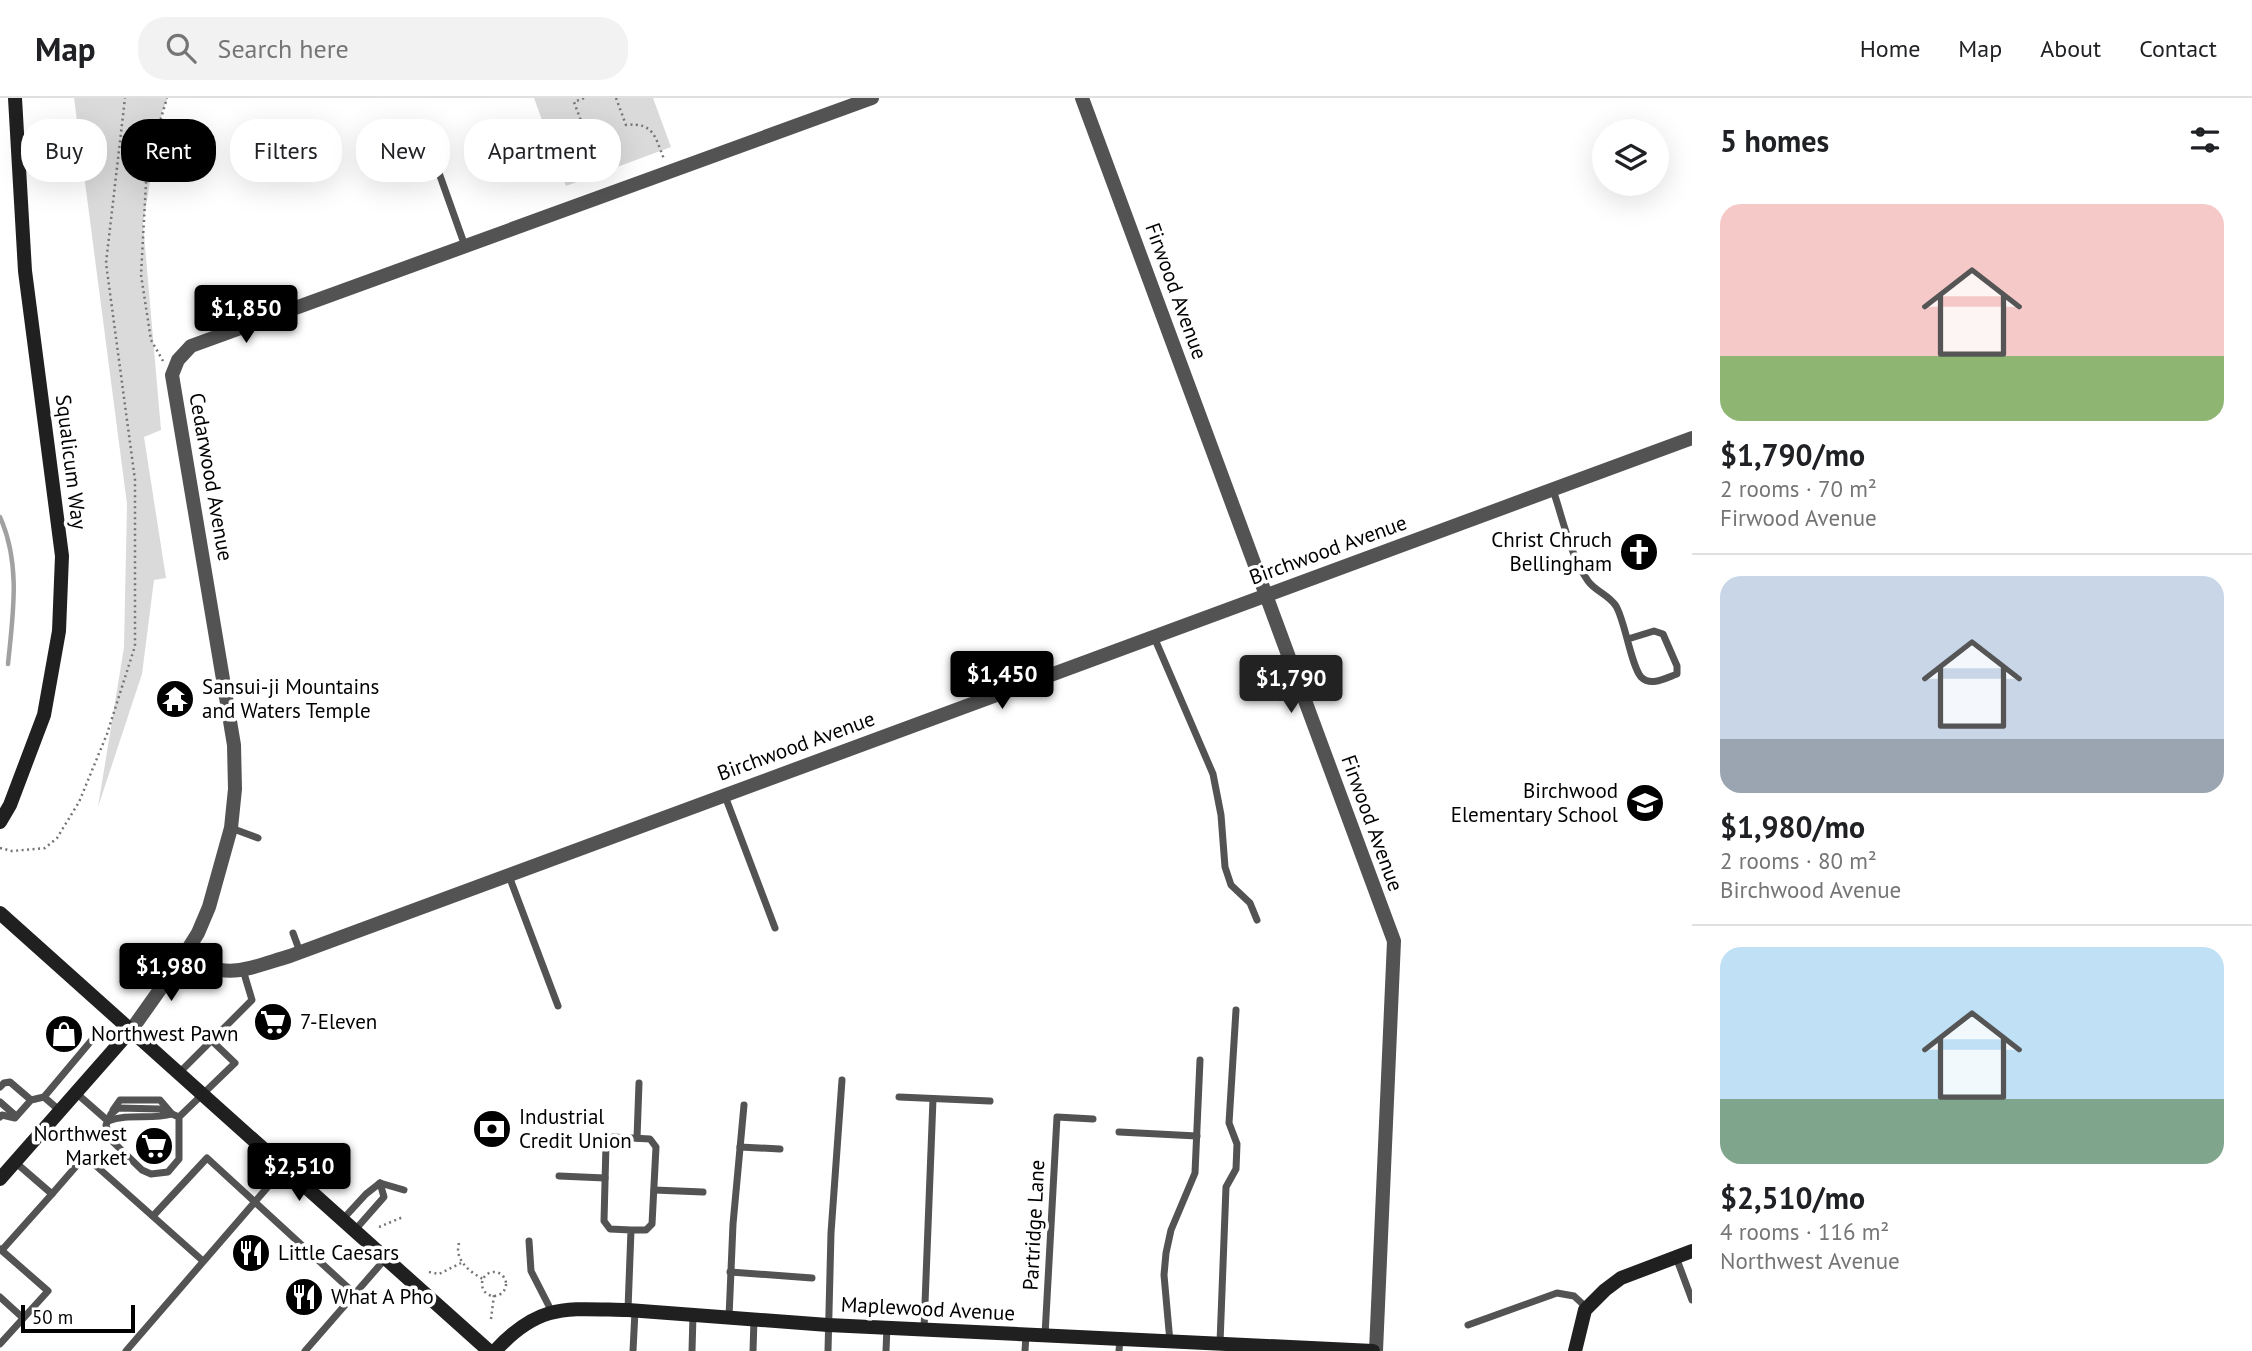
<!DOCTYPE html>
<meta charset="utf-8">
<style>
body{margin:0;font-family:"PT Sans",sans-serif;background:#f2f2f2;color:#202124;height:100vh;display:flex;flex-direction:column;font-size:26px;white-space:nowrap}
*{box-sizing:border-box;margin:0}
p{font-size:23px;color:#757577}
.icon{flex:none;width:38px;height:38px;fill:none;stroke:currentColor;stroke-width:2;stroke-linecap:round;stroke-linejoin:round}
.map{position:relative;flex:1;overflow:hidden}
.sheet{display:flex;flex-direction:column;background:#fff;width:560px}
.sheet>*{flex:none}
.top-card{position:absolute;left:21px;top:21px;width:665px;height:63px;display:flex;gap:14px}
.buttons{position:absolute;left:1592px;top:21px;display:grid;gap:14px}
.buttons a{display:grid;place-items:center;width:77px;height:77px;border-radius:50%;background:#fff;box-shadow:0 7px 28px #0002;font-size:35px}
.scale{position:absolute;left:21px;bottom:18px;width:114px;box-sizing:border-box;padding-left:7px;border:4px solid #000;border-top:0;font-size:19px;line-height:24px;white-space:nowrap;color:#000;-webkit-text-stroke:5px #fff;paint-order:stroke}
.price{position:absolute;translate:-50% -60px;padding:0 16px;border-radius:7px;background:#000;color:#fff;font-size:23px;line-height:46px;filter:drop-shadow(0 2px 4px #0008)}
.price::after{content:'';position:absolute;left:50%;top:42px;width:21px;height:16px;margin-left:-10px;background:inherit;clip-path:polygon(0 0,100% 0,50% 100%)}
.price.active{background:#222;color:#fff}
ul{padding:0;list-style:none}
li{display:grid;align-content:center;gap:14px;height:371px;padding:0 28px}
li+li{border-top:2px solid #e0e0e0}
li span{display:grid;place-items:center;height:217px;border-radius:21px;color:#555}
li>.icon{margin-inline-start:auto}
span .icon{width:126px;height:126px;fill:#fffc;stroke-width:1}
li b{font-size:30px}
h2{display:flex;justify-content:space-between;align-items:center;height:84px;padding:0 28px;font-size:30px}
.tag{padding:0 24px;border-radius:28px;background:#fff;box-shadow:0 7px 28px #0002;font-size:24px;line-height:63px}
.tag.active{background:#000;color:#fff}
header{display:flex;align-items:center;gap:42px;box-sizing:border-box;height:98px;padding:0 35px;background:#fff;border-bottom:2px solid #e0e0e0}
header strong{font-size:33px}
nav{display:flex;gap:38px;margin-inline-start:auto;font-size:24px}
.search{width:490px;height:63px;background:#f2f2f2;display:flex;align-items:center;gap:18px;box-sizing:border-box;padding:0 24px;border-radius:28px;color:#757577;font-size:26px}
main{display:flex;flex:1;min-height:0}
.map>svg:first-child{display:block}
</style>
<header>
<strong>Map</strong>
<div class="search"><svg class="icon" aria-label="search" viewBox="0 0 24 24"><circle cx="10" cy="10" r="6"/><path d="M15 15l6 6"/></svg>Search here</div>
<nav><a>Home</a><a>Map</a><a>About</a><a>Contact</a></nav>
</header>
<main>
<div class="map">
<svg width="1692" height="1253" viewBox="0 0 1692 1253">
<rect width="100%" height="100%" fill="#fff"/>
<g fill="#dadada">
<path d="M74 0H168L162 14 143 125 161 332 144 339 166 480 154 482 142 576 98 709 124 549 127 406Z"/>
<path d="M534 0H653L671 49 566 88Z"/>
</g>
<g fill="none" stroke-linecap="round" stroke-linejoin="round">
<path stroke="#a1a1a1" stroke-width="4.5" d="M0 419C21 466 13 516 8 566"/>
<g stroke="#757575" stroke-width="2.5" stroke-dasharray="2 3.5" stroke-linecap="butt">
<path d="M584 0 574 4 584 31"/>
<path d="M616 0 626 27C654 24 655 39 664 61"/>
<path d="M163 263 151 242 141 177 147 67 167 0"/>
<path d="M0 750 12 753 45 750 57 740 79 704 107 636 135 548V382L106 165 125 0"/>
<path d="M379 1129 403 1119"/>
<path d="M459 1145C454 1162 470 1174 483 1181"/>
<path d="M429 1174 439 1176 461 1165"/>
<circle cx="494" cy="1186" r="12"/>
<path d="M491 1221 494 1197"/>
</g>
<g stroke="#535353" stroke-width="7">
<path d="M423 30 465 148"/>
<path d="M1553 392C1563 421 1570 457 1588 483 1595 493 1609 497 1616 508 1625 523 1631 567 1641 579 1651 589 1666 580 1677 576V568L1663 536 1654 533 1628 541"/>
<path d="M1154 539 1213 676 1221 717 1225 769 1231 787 1250 805 1257 822"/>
<path d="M725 698 775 830"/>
<path d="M231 730 258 740"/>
<path d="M509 778 558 908"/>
<path d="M293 835 300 854"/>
<path d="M180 974 252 902 243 872"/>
<path d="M0 989 4 985 10 984 31 1002"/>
<path d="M75 994 108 1023C128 1015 151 1022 172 1016L160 1002H120L113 1012"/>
<path d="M44 999 59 1012"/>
<path d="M899 999 990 1003"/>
<path d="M0 1004 16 1018"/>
<path d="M0 1019 2 1017 15 1020 31 1002 44 999 91 943"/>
<path d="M179 1019 160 1011 118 1010 111 1016 106 1027 110 1041 142 1072 151 1076 168 1074 179 1061V1019L235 965 211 942"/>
<path d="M1119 1034 1197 1038"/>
<path d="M637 1040 639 985"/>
<path d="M740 1049 780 1051"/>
<path d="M15 1064 52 1096 85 1058 203 1163"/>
<path d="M559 1078 605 1080"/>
<path d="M380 1085 404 1092"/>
<path d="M654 1092 703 1094"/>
<path d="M153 1118 207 1060 355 1196"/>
<path d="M343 1121 366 1096 380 1085"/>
<path d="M355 1132 384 1099 380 1085"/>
<path d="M529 1143 531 1173 552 1214"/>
<path d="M0 1151 48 1193 0 1246"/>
<path d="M2 1152 52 1096"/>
<path d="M1676 1159 1692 1202"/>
<path d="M730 1174 812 1180"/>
<path d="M0 1199 23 1220"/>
<path d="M628 1211 631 1132H646L652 1126 656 1049 650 1041 613 1039 606 1046 604 1123 610 1131 631 1132"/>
<path d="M729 1219 733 1126 744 1007"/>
<path d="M1468 1227 1557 1195 1574 1198 1587 1210"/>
<path d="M924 1231 933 1001"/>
<path d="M1045 1237 1057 1019 1093 1021"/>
<path d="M1170 1244 1164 1177 1166 1155 1171 1132 1195 1075 1200 962"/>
<path d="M1220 1245 1226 1089 1236 1071 1237 1046 1229 1025 1236 912"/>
<path d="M126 1253 285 1069"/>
<path d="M305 1253 386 1160"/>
<path d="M633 1253 635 1213"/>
<path d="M692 1253 693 1217"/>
<path d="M753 1253 754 1221"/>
<path d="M828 1253 831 1135 842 982"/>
<path d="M886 1253 887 1229"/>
<path d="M1025 1253 1026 1237"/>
<path d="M1119 1253 1120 1241"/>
</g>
<g stroke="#535353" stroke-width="14">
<path d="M1082 0 1394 843 1376 1253"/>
<path d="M183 859C229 882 243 872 290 858L1692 340"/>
<path d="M132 931 183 859 198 835 209 809 231 730 235 691 234 647 172 277 178 262 191 248 872 0"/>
</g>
<g stroke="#202020" stroke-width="14">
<path d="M0 724 10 707 44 617 59 533 62 458 25 173 15 0"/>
<path d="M0 815 489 1253"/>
<path d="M0 1081 132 931"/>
<path d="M495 1253C540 1204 567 1211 628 1212L828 1227 1373 1253"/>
<path d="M1575 1253 1585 1212 1605 1192 1621 1180 1692 1153"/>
</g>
</g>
<defs>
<symbol id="church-disc" viewBox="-11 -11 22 22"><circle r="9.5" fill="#000" stroke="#fff"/><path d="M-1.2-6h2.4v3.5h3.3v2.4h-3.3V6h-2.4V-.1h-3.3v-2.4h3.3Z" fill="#fff"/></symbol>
<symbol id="temple-disc" viewBox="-11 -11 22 22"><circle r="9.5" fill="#000" stroke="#fff"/><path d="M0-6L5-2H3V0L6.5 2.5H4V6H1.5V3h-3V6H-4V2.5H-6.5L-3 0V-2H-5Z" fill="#fff"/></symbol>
<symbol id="school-disc" viewBox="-11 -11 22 22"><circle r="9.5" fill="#000" stroke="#fff"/><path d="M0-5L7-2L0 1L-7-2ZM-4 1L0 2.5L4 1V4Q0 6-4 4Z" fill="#fff"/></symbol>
<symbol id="supermarket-disc" viewBox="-11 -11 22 22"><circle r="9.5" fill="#000" stroke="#fff"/><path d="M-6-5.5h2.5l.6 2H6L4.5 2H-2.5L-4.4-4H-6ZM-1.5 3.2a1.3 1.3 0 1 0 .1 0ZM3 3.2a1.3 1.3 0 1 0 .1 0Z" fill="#fff"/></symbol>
<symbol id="shop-disc" viewBox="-11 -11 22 22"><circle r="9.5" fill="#000" stroke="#fff"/><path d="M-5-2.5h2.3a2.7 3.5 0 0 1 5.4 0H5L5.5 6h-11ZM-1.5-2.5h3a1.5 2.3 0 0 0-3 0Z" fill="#fff"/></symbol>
<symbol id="bank-disc" viewBox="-11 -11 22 22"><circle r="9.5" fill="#000" stroke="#fff"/><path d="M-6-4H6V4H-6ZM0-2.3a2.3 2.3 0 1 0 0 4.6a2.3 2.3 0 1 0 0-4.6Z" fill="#fff"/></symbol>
<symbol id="restaurant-disc" viewBox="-11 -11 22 22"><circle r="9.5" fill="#000" stroke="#fff"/><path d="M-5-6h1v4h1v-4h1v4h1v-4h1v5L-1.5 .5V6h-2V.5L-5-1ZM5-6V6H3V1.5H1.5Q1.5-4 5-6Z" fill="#fff"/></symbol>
</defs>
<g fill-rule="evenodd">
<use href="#church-disc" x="1617" y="432" width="44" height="44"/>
<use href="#temple-disc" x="153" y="579" width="44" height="44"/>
<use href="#school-disc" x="1623" y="683" width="44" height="44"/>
<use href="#supermarket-disc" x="251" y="902" width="44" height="44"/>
<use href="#shop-disc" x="42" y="914" width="44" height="44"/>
<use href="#bank-disc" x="470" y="1009" width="44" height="44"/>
<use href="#supermarket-disc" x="132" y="1026" width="44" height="44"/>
<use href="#restaurant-disc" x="229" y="1133" width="44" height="44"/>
<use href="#restaurant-disc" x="282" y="1177" width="44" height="44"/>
</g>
<g text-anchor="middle" stroke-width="7" stroke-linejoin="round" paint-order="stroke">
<g font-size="21" fill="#000" stroke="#fff">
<text transform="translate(1176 193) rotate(70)" y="7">Firwood Avenue</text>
<text transform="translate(71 364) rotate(83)" y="7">Squalicum Way</text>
<text transform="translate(211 379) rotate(80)" y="7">Cedarwood Avenue</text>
<text transform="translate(1328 452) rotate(-20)" y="7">Birchwood Avenue</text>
<text transform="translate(796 648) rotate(-20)" y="7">Birchwood Avenue</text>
<text transform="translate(1372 725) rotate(70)" y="7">Firwood Avenue</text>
<text transform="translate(1034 1127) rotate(-87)" y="7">Partridge Lane</text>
<text transform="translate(928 1211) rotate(3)" y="7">Maplewood Avenue</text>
</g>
<g font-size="21" fill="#000" stroke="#fff" text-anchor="start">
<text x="1612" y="449" text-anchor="end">Christ Chruch<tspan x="1612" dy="24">Bellingham</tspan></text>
<text x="202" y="596">Sansui-ji Mountains<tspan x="202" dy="24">and Waters Temple</tspan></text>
<text x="1618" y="700" text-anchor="end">Birchwood<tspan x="1618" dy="24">Elementary School</tspan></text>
<text x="300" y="931">7-Eleven</text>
<text x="91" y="943">Northwest Pawn</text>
<text x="519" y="1026">Industrial<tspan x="519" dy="24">Credit Union</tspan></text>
<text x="127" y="1043" text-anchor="end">Northwest<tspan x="127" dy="24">Market</tspan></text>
<text x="278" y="1162">Little Caesars</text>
<text x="331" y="1206">What A Pho</text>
</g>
</g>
</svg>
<div class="buttons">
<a><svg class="icon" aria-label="layers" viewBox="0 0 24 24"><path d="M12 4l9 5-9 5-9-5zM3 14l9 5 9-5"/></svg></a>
</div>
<div class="scale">50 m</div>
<b class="price" style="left:246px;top:247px">$1,850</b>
<b class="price" style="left:1002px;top:613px">$1,450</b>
<b class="price active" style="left:1291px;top:617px">$1,790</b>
<b class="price" style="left:171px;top:905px">$1,980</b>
<b class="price" style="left:299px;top:1105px">$2,510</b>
<div class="top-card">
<a class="tag">Buy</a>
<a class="tag active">Rent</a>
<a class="tag">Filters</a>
<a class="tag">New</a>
<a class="tag">Apartment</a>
</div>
</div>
<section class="sheet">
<h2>5 homes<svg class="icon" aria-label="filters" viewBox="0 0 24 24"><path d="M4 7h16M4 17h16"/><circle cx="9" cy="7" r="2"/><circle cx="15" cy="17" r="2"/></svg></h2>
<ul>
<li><span style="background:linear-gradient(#f6c9c9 70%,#8fb573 0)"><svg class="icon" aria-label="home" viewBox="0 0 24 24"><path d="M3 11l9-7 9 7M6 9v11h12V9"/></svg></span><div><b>$1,790/mo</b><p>2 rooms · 70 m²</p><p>Firwood Avenue</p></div></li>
<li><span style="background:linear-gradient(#c9d6e8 75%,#9aa5b1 0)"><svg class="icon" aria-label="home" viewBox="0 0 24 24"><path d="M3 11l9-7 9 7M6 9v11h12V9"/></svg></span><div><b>$1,980/mo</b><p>2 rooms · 80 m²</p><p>Birchwood Avenue</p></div></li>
<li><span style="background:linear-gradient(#bfe0f5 70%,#7fa58c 0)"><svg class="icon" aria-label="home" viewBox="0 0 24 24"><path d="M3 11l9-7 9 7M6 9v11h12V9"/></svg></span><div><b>$2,510/mo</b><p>4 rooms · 116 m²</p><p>Northwest Avenue</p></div></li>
</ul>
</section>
</main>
